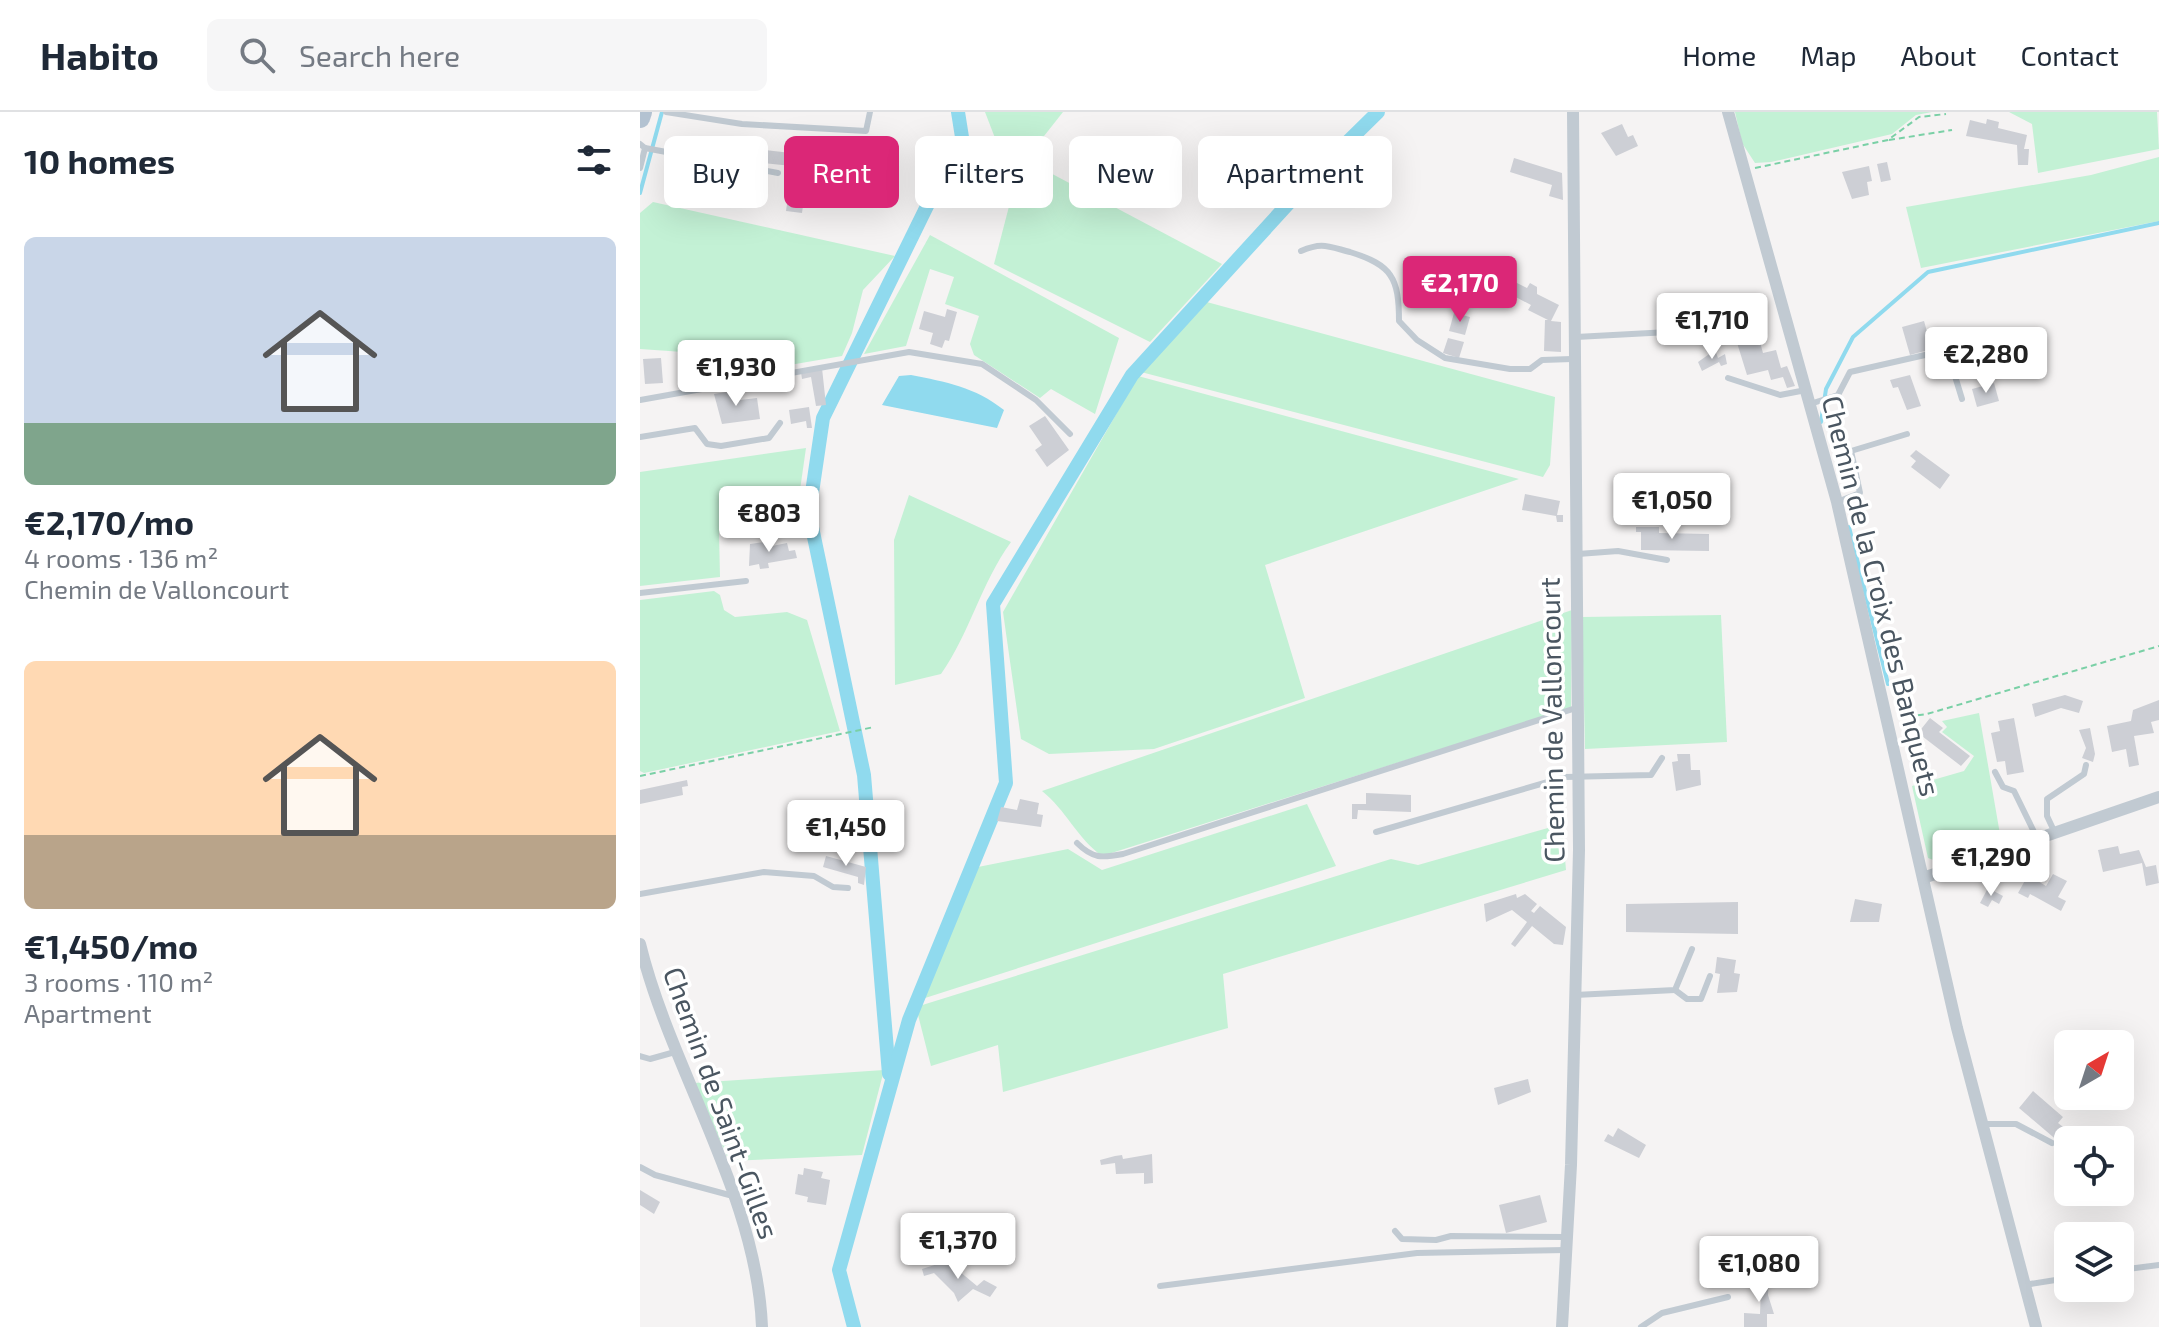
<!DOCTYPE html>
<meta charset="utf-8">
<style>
body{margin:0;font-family:"Exo 2",sans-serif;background:#f6f6f7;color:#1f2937;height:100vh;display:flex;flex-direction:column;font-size:30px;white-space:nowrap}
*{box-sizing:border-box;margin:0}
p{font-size:26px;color:#747a83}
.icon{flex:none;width:44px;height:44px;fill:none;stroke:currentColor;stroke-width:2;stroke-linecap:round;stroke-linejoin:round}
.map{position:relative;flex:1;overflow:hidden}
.details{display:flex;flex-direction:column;background:#fff;width:640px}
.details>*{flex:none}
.top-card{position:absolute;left:24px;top:24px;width:760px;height:72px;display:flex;gap:16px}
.needle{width:52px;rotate:39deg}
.fabs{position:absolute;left:1414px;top:918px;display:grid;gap:16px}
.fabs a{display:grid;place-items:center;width:80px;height:80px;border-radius:12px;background:#fff;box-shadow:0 8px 32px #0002;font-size:40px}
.price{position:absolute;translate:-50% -68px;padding:0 18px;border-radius:8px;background:#fff;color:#222;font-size:26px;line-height:52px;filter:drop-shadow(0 2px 4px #0008)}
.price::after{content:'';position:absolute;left:50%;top:48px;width:24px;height:18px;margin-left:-12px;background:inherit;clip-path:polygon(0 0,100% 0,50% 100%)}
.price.on{background:#db2777;color:#fff}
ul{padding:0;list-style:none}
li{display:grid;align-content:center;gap:16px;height:424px;padding:0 24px}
li span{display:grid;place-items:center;height:248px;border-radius:12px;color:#555}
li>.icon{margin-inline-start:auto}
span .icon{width:144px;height:144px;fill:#fffc;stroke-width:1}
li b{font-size:34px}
h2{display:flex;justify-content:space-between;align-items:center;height:96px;padding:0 24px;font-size:34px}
.chip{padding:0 28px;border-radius:12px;background:#fff;box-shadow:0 8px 32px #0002;font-size:28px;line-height:72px}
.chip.on{background:#db2777;color:#fff}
header{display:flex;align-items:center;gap:48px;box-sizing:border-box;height:112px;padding:0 40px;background:#fff;border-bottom:2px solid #e0e1e3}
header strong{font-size:38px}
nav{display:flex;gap:44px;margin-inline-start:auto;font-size:28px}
.search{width:560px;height:72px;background:#f6f6f7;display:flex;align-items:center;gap:20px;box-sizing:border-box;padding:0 28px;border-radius:12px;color:#747a83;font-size:30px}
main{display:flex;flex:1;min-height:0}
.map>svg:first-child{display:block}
</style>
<header>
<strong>Habito</strong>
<div class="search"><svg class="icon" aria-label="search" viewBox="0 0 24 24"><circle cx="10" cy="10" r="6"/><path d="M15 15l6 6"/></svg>Search here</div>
<nav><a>Home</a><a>Map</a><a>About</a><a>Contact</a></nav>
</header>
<main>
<section class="details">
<h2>10 homes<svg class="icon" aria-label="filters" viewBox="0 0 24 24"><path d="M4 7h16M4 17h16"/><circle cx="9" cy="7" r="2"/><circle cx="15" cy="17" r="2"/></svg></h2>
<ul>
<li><span style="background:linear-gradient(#c9d6e8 75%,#7fa58c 0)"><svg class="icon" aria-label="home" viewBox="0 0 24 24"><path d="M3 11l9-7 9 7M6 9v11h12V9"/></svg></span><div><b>€2,170/mo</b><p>4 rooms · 136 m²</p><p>Chemin de Valloncourt</p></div></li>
<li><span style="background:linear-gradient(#ffd9b3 70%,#b9a48a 0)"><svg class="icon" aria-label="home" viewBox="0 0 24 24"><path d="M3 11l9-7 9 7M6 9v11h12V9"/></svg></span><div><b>€1,450/mo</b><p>3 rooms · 110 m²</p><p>Apartment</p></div></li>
</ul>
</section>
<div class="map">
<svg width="1519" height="1215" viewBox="0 0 1519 1215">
<rect width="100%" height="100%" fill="#f5f3f3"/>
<g fill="#c3f1d5">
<path d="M345 0H423L393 38 355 26Z"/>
<path d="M1095 0H1292L1276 3 1252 22 1131 50 1115 51 1102 31Z"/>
<path d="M1369 0H1517L1519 37 1398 61 1392 12Z"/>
<path d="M1519 45V109L1281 156 1266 95 1451 63Z"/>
<path d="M401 56 582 152 510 230 354 152 373 79Z"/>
<path d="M13 90 255 144 223 178 212 221 202 244 109 260 43 240 0 237V101Z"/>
<path d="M290 123 479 226 455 302 411 277 400 286 334 243 330 232 339 204 305 192 314 165 290 157 266 234 224 242Z"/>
<path d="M563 189 915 285 910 353 903 365 501 260Z"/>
<path d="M498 264 879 367 625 453 665 586 514 637 409 642 381 627 363 500Z"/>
<path d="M166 336 156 406 79 421 80 465 0 474V360Z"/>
<path d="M269 383 371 430C341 471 330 521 301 562L255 573 254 428Z"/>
<path d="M74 479 80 483 84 498 95 505 147 500 167 508 200 619 4 661 0 659V488Z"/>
<path d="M932 498 931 596 462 744C437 726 426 698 402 679Z"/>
<path d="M1081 503 1087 630 945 637 942 505Z"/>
<path d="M1339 601 1361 728 1299 750 1288 746 1272 674 1324 659 1334 644 1302 620 1307 615 1302 609Z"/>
<path d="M667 692 696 754 282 887 338 755 428 737 462 758Z"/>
<path d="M922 712 926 758 583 862 588 916 363 980 358 933 291 954 276 895 751 747 778 753Z"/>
<path d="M244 958 222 1043 89 1049 54 971Z"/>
</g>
<path fill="#90daee" d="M271 263C306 270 335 275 364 298L357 316 242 293 259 264Z"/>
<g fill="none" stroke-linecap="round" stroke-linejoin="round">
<g stroke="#90daee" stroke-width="4">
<path d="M0 81 22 0"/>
<path d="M1181 310 1186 277 1213 225 1288 160 1519 111"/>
<path d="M1209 415 1248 572"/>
</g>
<g stroke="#90daee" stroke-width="14">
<path d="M249 962 224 663 169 401 183 306 290 88 325 44 318 0"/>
<path d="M214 1215 199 1158 269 908 366 671 353 492 492 263 679 58 738 0"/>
</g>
</g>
<g fill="#cdcfd5">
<path d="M1347 7 1359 10 1358 16 1387 23 1384 37H1389L1388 53H1378L1377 33 1326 24 1330 8 1346 12Z"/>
<path d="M982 12 988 25 993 23 998 34 976 44 961 21Z"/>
<path d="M125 38 177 44 173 73 166 72 162 101 146 99 152 54 123 51Z"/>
<path d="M874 46 922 61 923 88 909 84 912 73 870 60Z"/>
<path d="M1247 50 1251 68 1241 70 1237 52Z"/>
<path d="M1229 54 1232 69 1227 70 1229 83 1212 87 1202 60Z"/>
<path d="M862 170 872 175 875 170 887 176 890 171 897 175V182L919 193 911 209 921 210V240L904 239 905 208H908L888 198 891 193 870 182 867 188 860 184Z"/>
<path d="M307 197 317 200 309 229 305 228 302 236 290 232 293 221 279 217 284 199 305 205Z"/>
<path d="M814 201 830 205 825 223 809 219Z"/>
<path d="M1284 209 1292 237 1270 243 1262 215Z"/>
<path d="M1122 213 1124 221 1118 223 1123 241 1136 238 1141 256 1147 254 1155 274 1147 276 1143 265 1131 268 1128 258 1107 263 1094 221Z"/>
<path d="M808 226 824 230 819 246 803 241Z"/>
<path d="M1075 238 1078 246 1085 242 1087 252 1081 254 1079 250 1062 259 1058 250Z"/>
<path d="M21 246 23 271 5 272 3 247Z"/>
<path d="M182 256 186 293 176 294 171 265 162 267 161 260Z"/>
<path d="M1270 263 1281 294 1267 298 1258 275 1253 276 1250 268Z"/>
<path d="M1354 271 1359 289 1337 295 1332 277Z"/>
<path d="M98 278 100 288 117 286 120 307 82 312 74 282Z"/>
<path d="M169 295 172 316H167L166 309 151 312 149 298Z"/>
<path d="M405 304 429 338 407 355 395 338 402 333 389 314Z"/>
<path d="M1276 338 1310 363 1300 377 1271 355 1276 349 1270 344Z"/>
<path d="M885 382 920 389 917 403H923V410H917L916 404 882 398Z"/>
<path d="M996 415H1019V421L1069 422V439L1001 438V420H996Z"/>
<path d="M132 429V434L147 431 149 439 155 438 157 446 128 451 129 456 120 457 119 452 109 454 110 432Z"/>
<path d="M1425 583 1443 589 1439 601 1421 596 1395 605 1392 592Z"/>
<path d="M1519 588V608L1511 610 1514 621 1494 624 1499 653 1489 655 1486 637 1472 640 1467 614 1491 609 1493 598Z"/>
<path d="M1290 606 1303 616 1299 620 1330 644 1321 654 1278 621Z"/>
<path d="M1374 606 1384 660 1367 663 1365 649 1357 650 1351 621 1360 619 1358 609Z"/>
<path d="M1450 616 1455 642 1453 650 1442 646 1446 636 1439 618Z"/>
<path d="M1037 642H1050L1051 658H1060L1061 673 1036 679 1032 650 1038 649Z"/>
<path d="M47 668 48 674 42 675 43 683 0 692V678Z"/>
<path d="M726 681 771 683V700L718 698 717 707H712V692H726Z"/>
<path d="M380 687 399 691 397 702 403 703 401 715 357 709 361 695 377 698Z"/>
<path d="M1478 734 1480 742 1499 738 1506 755 1516 753 1519 771 1506 774 1502 751 1463 760 1458 738Z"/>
<path d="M186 744 226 755 224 773 218 771V765L183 755Z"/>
<path d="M1413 762 1427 769 1418 785 1426 789 1421 799 1390 782 1388 786 1378 781 1388 763 1406 774Z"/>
<path d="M1348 776 1363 784 1359 792 1352 788 1348 795 1340 791Z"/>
<path d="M876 782 877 786 885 782 897 792 891 799 894 801 900 794 926 815 923 833 914 832 892 814 875 835 871 832 887 810 872 798 846 810 844 792Z"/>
<path d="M1215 787 1242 792 1239 810H1210Z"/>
<path d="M1098 790V822L986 820V792Z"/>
<path d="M1077 845 1096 848 1094 861 1100 862 1097 880 1077 881 1080 862 1075 861Z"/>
<path d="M888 967 891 980 858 993 854 976Z"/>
<path d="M1393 979 1423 1005 1418 1011 1427 1018 1422 1024 1428 1030 1426 1036 1379 996Z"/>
<path d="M978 1016 1006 1033 999 1046 964 1029 968 1022 973 1025Z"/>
<path d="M512 1042 513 1071 504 1072V1061L476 1062 475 1051 461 1053 460 1048 475 1044 482 1043 483 1047Z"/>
<path d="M164 1056 183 1060 181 1066 190 1068 186 1093 167 1090 168 1085 155 1082 158 1062 163 1063Z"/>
<path d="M0 1078 20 1090 14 1102 0 1093Z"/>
<path d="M900 1083 907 1110 866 1121 859 1093Z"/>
<path d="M307 1149 337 1174 344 1168 357 1175 350 1185 333 1177 318 1190 314 1181 294 1161 284 1164 282 1157Z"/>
<path d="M1106 1165 1129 1167 1128 1183 1134 1202H1127V1215H1104V1201L1120 1202 1121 1176 1105 1175Z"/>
</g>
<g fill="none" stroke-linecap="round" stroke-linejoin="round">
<g stroke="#7ad0a6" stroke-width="2" stroke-dasharray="6 4" stroke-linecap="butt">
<path d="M1249 28 1312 18"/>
<path d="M1115 56 1248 28 1279 5 1306 2"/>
<path d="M1258 606 1287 602 1519 534"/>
<path d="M0 664 234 615"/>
</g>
<g stroke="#c1cad2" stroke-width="6">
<path d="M26 0 102 12 226 19 230 0"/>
<path d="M0 32 5 36 0 56"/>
<path d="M5 36 138 61"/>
<path d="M661 139C682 130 687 134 710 140 752 153 759 166 759 209L777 228 805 246 870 257H890L902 248 932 247"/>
<path d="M936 225 1066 218"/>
<path d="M1088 266 1140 283 1166 278"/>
<path d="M0 288 269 240 342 252 396 288 430 322"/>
<path d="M1170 292 1198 283 1210 260 1307 238 1322 287"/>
<path d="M0 325 55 316 67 332 81 334 129 326 140 311"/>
<path d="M1197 390 1220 381 1211 339 1267 322"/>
<path d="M938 442 978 439 1027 448"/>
<path d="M0 481 106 469"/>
<path d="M1355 660 1363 675 1374 679 1397 726"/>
<path d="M736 720 925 665 1011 663 1022 646"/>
<path d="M1415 721 1407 704V687L1444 662 1446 653"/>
<path d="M437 731C453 747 462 746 483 742L936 596"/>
<path d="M0 782 124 760 174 764 193 775 208 776"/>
<path d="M1035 878 1047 887H1061L1070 864"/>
<path d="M935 883 1035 878 1052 837"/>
<path d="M0 944 10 947 35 940"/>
<path d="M1342 1012H1376L1412 1031"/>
<path d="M0 1055 15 1063 93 1084"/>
<path d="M755 1119 762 1127 796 1128 811 1124 927 1125"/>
<path d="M1480 1158 1519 1153"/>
<path d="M1384 1173 1428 1166"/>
<path d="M520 1174 777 1141 926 1138"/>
<path d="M1001 1215 1022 1201 1088 1185"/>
</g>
<g stroke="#c1cad2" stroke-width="12">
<path d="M1088 0 1197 390 1317 916 1396 1215"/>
<path d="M1283 766 1519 685"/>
<path d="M0 832C31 959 117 1083 122 1215"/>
<path d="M922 1215 931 1053 939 738 933 0"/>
</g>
<path stroke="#b3c2d1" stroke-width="20" d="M0 6 2 0"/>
</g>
<g text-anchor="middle" stroke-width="7" stroke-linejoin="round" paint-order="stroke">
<g font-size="28" fill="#4a5661" stroke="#fff">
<text transform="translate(1241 484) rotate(76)" y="10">Chemin de la Croix des Banquets</text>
<text transform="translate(912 608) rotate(-91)" y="10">Chemin de Valloncourt</text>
<text transform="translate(81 991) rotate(70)" y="10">Chemin de Saint-Gilles</text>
</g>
</g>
</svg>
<div class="fabs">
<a><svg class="needle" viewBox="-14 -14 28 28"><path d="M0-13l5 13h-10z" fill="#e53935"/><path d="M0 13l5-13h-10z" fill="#747a83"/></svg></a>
<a><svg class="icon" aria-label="locate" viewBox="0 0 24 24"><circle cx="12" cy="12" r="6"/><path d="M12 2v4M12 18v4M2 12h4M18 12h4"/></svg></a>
<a><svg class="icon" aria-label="layers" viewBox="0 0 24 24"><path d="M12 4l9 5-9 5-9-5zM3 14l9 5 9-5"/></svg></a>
</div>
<b class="price on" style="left:820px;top:212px">€2,170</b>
<b class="price" style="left:1072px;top:249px">€1,710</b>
<b class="price" style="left:1346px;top:283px">€2,280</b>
<b class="price" style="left:96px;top:296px">€1,930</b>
<b class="price" style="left:1032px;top:429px">€1,050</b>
<b class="price" style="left:129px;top:442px">€803</b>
<b class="price" style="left:206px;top:756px">€1,450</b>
<b class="price" style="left:1351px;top:786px">€1,290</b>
<b class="price" style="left:318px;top:1169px">€1,370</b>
<b class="price" style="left:1119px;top:1192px">€1,080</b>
<div class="top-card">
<a class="chip">Buy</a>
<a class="chip on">Rent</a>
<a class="chip">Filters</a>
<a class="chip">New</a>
<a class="chip">Apartment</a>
</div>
</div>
</main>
